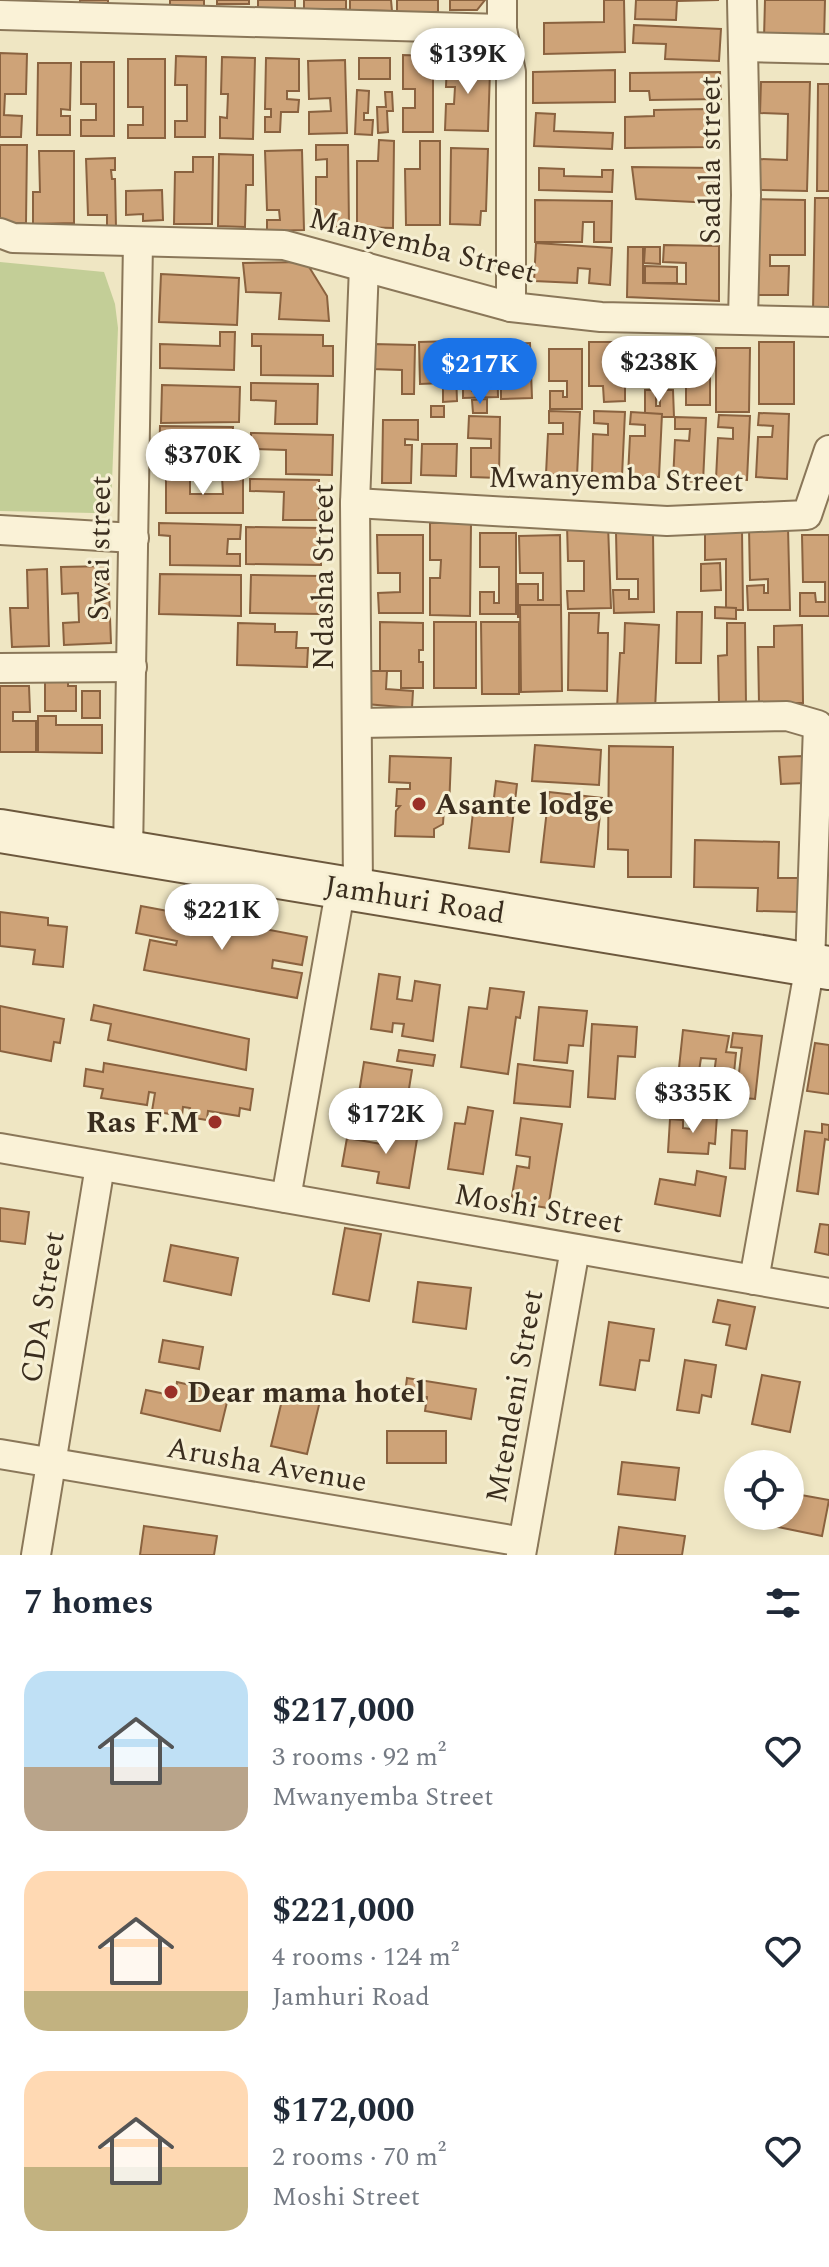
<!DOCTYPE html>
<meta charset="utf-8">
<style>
body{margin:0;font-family:Spectral,serif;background:#f6f6f7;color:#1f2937;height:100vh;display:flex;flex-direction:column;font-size:30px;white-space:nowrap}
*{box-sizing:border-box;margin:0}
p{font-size:26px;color:#747a83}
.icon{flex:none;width:44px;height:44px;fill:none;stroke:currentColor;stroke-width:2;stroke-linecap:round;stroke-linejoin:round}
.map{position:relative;height:1555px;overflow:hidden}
.drawer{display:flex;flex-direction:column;background:#fff;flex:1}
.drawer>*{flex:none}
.tools{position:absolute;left:724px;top:1450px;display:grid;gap:16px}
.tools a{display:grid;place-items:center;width:80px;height:80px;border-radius:50%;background:#fff;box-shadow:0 4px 12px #0003;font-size:40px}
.price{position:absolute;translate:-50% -68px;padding:0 18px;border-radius:28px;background:#fff;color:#222;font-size:26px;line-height:52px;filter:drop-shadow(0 2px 4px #0008)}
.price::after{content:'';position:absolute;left:50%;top:48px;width:24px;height:18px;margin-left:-12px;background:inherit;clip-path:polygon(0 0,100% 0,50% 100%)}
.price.active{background:#1a73e8;color:#fff}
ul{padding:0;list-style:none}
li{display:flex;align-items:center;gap:24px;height:200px;padding:0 24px}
li span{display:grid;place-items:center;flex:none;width:224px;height:160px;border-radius:24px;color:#555}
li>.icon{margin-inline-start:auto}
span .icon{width:96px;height:96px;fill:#fffc;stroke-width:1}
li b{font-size:34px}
h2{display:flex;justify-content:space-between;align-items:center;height:96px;padding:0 24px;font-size:34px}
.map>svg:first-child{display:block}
</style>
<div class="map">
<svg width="829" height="1555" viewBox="0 0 829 1555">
<rect width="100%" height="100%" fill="#efe6c3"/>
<path fill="#c3ce97" d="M0 262 104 272 115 304 118 328 111 507 94 513 0 511Z"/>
<g fill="#cea378" stroke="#8a623f" stroke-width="2">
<rect x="80" y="0" width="28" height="6"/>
<rect x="170" y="0" width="34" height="8"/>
<rect x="217" y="0" width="32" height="4"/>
<path d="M258 0H295V9L258 8Z"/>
<rect x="304" y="0" width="42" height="9"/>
<path d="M350 0H391L392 11 350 10Z"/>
<rect x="397" y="0" width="41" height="12"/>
<path d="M450 0H485L477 10H450Z"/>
<path d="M604 0H624L625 52 544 54V23L604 22Z"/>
<path d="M636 0H719L677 1 676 20 635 19Z"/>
<path d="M765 0H825L824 40 764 38Z"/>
<path d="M634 25 721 29 719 61 665 59 666 44 633 43Z"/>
<path d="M0 53 27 54 26 94H5L4 115 22 116 21 137H0Z"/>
<path d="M403 55 433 56V132H403V108H415V89H403Z"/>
<path d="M176 56 206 57 205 137H175V121H187V85H175Z"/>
<path d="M222 57 255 58 253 139 220 138V117L227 118 228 94H221Z"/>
<path d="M266 58 299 59V91H287V99L299 100 298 112H281L280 132H265V117H271V109H265Z"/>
<rect x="359" y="58" width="31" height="21"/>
<path d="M128 59H165V138H128V125H143V107H128Z"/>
<path d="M447 59 481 60 490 71 488 131 445 130 446 104H454L455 87H446Z"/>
<path d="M345 60 347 133 309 134V112L331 111 330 98 309 99 308 61Z"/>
<path d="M81 62H114V136H81V120H96V104H81Z"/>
<path d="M38 63H71L70 110 61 109V116H70V135H37Z"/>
<path d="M615 70V102L533 103V72Z"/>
<path d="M720 72 721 99 650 100 649 91H630V73Z"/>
<path d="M761 82H810L807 191 758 190 759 159 787 160 788 114 760 113Z"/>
<path d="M818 84H829V191H817Z"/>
<path d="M357 90 369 91 368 113H364V120H373L372 135 355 134Z"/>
<path d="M385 92H392L393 111H387L388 132 378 133 377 107H386Z"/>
<path d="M708 109 709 147 625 148V117L654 116V110Z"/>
<path d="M536 113 555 114 554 131 613 133 612 149 534 146Z"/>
<path d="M379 140 394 141 393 228 357 227V161H378Z"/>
<path d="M420 141H440V225H406L405 169H420Z"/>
<path d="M0 145H27L26 223H0Z"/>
<path d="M316 145H348L349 227H316V177H327V159L316 160Z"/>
<path d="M451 148 488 149 486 211H481L480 225 450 224Z"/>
<path d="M302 150 304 230 267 231V220H280L279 210H267L265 151Z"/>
<path d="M39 151H74V223L33 224V192H40Z"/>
<path d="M219 154 253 155V185H246L245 227 218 226Z"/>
<path d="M193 157H213L212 224H174L175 172H193Z"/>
<path d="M115 158V170H111L112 179H115L116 228H107V215H88L86 159Z"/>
<path d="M632 167 716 168 713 203 636 199Z"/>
<path d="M539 168 564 169V176L602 177V170H613L612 192 539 190Z"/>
<path d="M162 190 163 220 143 221V214L126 215V191Z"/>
<path d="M815 198H829V312H813Z"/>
<path d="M751 199 805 200V255H770V266H789L788 295H749Z"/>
<path d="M535 200 612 201 611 242H594V222H583L582 242H535Z"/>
<path d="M536 243 612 248 610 285 589 283 590 269 578 268 577 283 534 281Z"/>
<path d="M664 245 719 246V301L627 297 628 247H643V283L686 284V263L663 262Z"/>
<path d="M645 247H660V264L644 263Z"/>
<path d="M306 262 327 296 329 321 279 319 281 293 246 292 243 263Z"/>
<path d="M645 266 677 267V283H645Z"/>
<path d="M161 274 239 278 237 325 159 322Z"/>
<path d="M220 332H235L234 370 160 368V344L220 346Z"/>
<path d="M252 334 323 335V346H333V376L261 375V346H252Z"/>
<path d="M455 341 457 401 443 402V383L420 384 419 342Z"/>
<path d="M589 342H625V401L604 402 603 386H589Z"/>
<rect x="759" y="342" width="35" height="62"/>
<path d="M530 343 532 398 501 399V387H509L507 344Z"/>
<path d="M373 344 415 345 414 394H402V370L372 369Z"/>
<path d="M465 346H497L498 397 463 398V386L472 385V391H482L481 377H466Z"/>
<path d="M664 346 665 377H629L628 347Z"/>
<path d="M716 348H750L749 412H716Z"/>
<path d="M549 349H582V409H550V391H563V397H567V381H549Z"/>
<path d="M677 349H710V405H686V373H677Z"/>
<path d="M251 383 318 384 317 424H275L276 401 251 400Z"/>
<path d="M162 385 240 387 239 422 161 423Z"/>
<path d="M645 390H656V406H660V390H673L674 417H645Z"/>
<path d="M487 399V413H473L472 400Z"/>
<rect x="431" y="406" width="13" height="11"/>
<path d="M549 411 580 412 577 476 546 474 548 434H563V423H549Z"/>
<path d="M594 411 625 412 622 476 592 475 593 434 608 435V424L594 423Z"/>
<path d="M631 412 662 414 659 477 628 476 630 436H645V425L630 424Z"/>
<path d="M759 413 789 414 787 479 756 477 758 437H772L773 426 758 425Z"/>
<path d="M719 415 750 416 747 480 716 479 718 438 733 439V428L718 427Z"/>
<path d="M469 416 500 417 499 478 471 477V448H491V439L468 438Z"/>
<path d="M675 417 706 418 703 482 673 481 675 440 689 441 690 429H675Z"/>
<path d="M383 420H418V440L405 439V445H412L411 483H382Z"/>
<path d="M160 426 233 427 232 447H210V465L159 464Z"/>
<path d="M251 433 333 435 332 475 286 474V450L251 449Z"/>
<path d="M422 444H457L456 476 421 475Z"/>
<path d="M166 474H190V494H223L222 477H243V513H166Z"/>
<path d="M250 479 319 480V520H283L284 492 250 491Z"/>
<path d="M159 523 241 525 240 539H228L227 554H240V566L170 565V536L159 535Z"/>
<path d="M430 523H471L470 616 430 615V578H440L441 560H430Z"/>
<path d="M608 524 611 608 568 609 567 591H584V561H568L567 525Z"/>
<path d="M246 527 322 528 321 565 246 564Z"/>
<path d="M788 527 790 610H748L747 586 764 585V593H768V579L750 580 749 528Z"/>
<path d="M742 530 743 610H726V559L705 560V531Z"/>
<path d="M616 532H653L654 612 614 613 613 590H629V599H638V579H617Z"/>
<path d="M480 533H516V614H480V592H494V603H499V567H480Z"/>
<path d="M377 535H423V613H379L378 593 400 592V573H378Z"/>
<path d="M560 535 561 608H552V617H518V584H538V600H543V573H520L519 536Z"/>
<path d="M802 535H829V616H800V593H815L816 602H825V582H803Z"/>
<path d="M720 563 721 590 701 591V564Z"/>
<path d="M108 566 111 643 64 645 63 623 79 622 78 593 62 594 61 567Z"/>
<path d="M47 569 49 646 12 647 10 608H28L27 570Z"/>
<path d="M160 574 241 575V616L159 614Z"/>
<path d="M251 575 321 576V614L250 613Z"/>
<path d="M520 605H561L562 691 521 692Z"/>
<path d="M715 607 736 608V619L715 618Z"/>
<path d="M677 612H702L701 663H676Z"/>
<path d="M569 613H599L598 633H608L607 691 568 690Z"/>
<path d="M380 622 423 623V650H419V662H423V688H401V671H380Z"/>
<rect x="434" y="622" width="42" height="66"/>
<path d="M481 622H519V694H482Z"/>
<path d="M238 623 275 624V632H297L296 648H308L307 667 237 665Z"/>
<path d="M625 623 659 625 655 710 617 708 620 653H624Z"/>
<path d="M727 623H745L746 704H719L718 656 727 655Z"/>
<path d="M802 625 803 703H759L758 647H774V626Z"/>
<path d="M367 671H387L386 689 413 691 412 708 366 704Z"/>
<path d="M45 676H68V686H76V711H45Z"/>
<path d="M0 686H29L30 712H13V721H36V752H0Z"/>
<rect x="82" y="691" width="18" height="27"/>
<path d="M38 716H56V725H102V753L38 752Z"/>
<path d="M535 745 601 750 599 785 532 781Z"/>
<path d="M609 746 673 747 671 877H628V850L608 849Z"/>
<path d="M390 756 451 758 449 809H444L443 824 434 829V837L395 836 396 811 400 806H396L397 789H410V783L389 782Z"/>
<path d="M803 756 805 783 781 784 779 757Z"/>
<path d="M496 781 517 784 509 852 469 848 473 812 492 814Z"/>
<path d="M549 792 602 798 594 867 541 862Z"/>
<path d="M695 840 779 842 778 878H799V912L757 911 758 888 694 887Z"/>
<path d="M141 906 307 937 302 965 273 960 272 968 302 973 297 998 144 970 150 940 176 945 177 941 136 933Z"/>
<path d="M0 912 48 918V925L67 927 63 967 33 964 35 950 0 946Z"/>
<path d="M379 974 400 977 397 999 412 1001 415 981 440 985 433 1041 402 1036 404 1024 393 1023 392 1032 371 1029Z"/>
<path d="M490 988 524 992 520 1018 516 1017 508 1074 461 1067 469 1007 487 1009Z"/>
<path d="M94 1005 249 1039 246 1070 108 1040 111 1024 91 1020Z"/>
<path d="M0 1006 64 1019 60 1043 54 1042 51 1061 0 1051Z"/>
<path d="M539 1007 587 1011 583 1046 569 1045 567 1063 534 1060Z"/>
<path d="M592 1024 637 1027 635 1057 618 1056 615 1099 588 1097Z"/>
<path d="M683 1030 729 1036 726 1052 736 1053 733 1083 713 1081 716 1059 701 1058 699 1071 679 1068Z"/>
<path d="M733 1033 762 1036 755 1099 720 1096 721 1088 737 1089 742 1048 731 1047Z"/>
<path d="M815 1043 829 1045V1094L807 1091Z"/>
<path d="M399 1050 435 1055 433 1066 397 1061Z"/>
<path d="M364 1062 412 1070 407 1101 359 1093Z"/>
<path d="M104 1063 253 1089 250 1110 240 1108 239 1116 208 1111 207 1120 188 1117 190 1108 183 1107 182 1116 152 1111 155 1093 149 1092 147 1105 101 1098 103 1089 84 1086 86 1069 103 1072Z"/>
<path d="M518 1064 573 1071 570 1107 514 1103Z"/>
<path d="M713 1094V1108H681V1095Z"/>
<path d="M468 1107 493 1111 483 1174 448 1169 455 1123 465 1124Z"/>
<path d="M348 1108 375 1113 371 1133 356 1129 357 1124 345 1121Z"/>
<path d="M692 1114 717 1116 715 1144 709 1143 708 1154 668 1152 670 1119 683 1120V1128L691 1129Z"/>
<path d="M521 1118 562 1124 548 1208 511 1202 517 1166 529 1168 530 1157 516 1155Z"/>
<path d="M391 1123 419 1127 409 1188 377 1183 379 1172 342 1166 347 1138 387 1145Z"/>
<path d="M822 1124 829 1125V1140L825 1139 818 1194 797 1191 805 1131 822 1133Z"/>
<path d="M732 1130 747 1131 745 1169 730 1168Z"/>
<path d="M697 1171 726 1177 720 1216 655 1204 660 1179 695 1185Z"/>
<path d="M0 1208 29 1212 25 1244 0 1241Z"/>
<path d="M820 1224 829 1225V1255L815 1252Z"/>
<path d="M345 1228 381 1234 369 1301 333 1294Z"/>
<path d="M171 1245 238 1258 231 1295 164 1281Z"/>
<path d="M418 1282 471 1288 466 1329 413 1322Z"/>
<path d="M718 1300 755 1307 746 1349 726 1345 730 1325 713 1322Z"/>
<path d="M609 1322 654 1329 649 1361 640 1360 635 1390 600 1385Z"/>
<path d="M163 1340 203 1347 199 1369 159 1362Z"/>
<path d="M685 1360 716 1365 711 1397 702 1395 699 1413 677 1410Z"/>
<path d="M762 1375 800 1382 790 1432 752 1424Z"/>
<path d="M407 1378 476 1389 471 1419 425 1411 427 1397 405 1394Z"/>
<path d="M177 1382 229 1394 220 1431 141 1413 146 1390 175 1396Z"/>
<path d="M284 1392 320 1401 307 1454 271 1446Z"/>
<rect x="387" y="1431" width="59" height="32"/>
<path d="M622 1462 679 1468 675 1500 618 1494Z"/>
<path d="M790 1493 829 1500 822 1536 768 1525 770 1516H790Z"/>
<path d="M144 1526 217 1536 214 1555H140Z"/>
<path d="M619 1527 685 1536 682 1555H615Z"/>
</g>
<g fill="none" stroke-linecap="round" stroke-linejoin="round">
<defs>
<g id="street">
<path d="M502 0V29L511 72V307"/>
<path d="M742 0 746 195 743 319"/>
<path d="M0 15 502 29"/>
<path d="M744 47 829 49"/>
<path d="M0 233 13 238 284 245 511 307 601 317 829 322"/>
<path d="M355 503 667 521 807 515 829 450"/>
<path d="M0 530 134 538"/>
<path d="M0 668 132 667"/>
<path d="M359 723 787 716 818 725 810 965 754 1280"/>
<path d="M128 854 138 242"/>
<path d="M358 888 355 503 364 266"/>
<path d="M0 1148 829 1293"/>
<path d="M286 1198 341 886"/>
<path d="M0 1454 523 1542"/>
<path d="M36 1555 100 1166"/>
<path d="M521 1555 575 1249"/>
</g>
<path id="secondary" d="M0 831 829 968"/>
</defs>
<use href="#street" stroke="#8a7759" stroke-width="32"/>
<use href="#secondary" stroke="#6c583d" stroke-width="46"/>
<use href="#street" stroke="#faf2d7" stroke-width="28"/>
<use href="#secondary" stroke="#faf2d7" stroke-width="42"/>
</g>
<g fill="#9a3028" stroke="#f6efd3" stroke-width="3">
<circle cx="419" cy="804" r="8"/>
<circle cx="215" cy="1122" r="8"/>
<circle cx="171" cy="1392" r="8"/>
</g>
<g text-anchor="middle" stroke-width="6" stroke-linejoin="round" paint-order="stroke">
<g font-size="30" fill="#3a2d1e" stroke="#f6efd3">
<text transform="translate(710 160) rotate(-90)" y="10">Sadala street</text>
<text transform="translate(423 245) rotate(14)" y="10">Manyemba Street</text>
<text transform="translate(616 479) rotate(1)" y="10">Mwanyemba Street</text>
<text transform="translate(99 548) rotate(-89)" y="10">Swai street</text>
<text transform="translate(323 577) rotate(-90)" y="10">Ndasha Street</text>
<text transform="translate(415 899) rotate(9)" y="10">Jamhuri Road</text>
<text transform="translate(539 1208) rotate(10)" y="10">Moshi Street</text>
<text transform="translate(42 1307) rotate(-81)" y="10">CDA Street</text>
<text transform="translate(514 1396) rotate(-80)" y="10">Mtendeni Street</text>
<text transform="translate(267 1464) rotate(10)" y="10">Arusha Avenue</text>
</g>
<g font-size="30" font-weight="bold" fill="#3a2d1e" stroke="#f6efd3" text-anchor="start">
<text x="435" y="814">Asante lodge</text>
<text x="199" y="1132" text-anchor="end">Ras F.M</text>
<text x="187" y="1402">Dear mama hotel</text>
</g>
</g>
</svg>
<div class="tools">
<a><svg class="icon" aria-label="locate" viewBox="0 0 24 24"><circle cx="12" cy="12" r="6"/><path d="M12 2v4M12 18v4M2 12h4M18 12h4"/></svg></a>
</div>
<b class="price" style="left:468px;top:96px">$139K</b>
<b class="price" style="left:659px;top:404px">$238K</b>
<b class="price active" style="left:480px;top:406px">$217K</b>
<b class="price" style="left:203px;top:497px">$370K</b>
<b class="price" style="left:222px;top:952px">$221K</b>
<b class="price" style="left:693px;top:1135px">$335K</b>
<b class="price" style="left:386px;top:1156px">$172K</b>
</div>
<section class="drawer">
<h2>7 homes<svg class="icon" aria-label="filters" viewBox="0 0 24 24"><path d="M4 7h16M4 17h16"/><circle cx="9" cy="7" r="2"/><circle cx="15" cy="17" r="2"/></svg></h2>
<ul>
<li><span style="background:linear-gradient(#bfe0f5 60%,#b9a48a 0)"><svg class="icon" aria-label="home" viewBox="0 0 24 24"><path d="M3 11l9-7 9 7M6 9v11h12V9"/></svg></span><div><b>$217,000</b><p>3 rooms · 92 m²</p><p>Mwanyemba Street</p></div><svg class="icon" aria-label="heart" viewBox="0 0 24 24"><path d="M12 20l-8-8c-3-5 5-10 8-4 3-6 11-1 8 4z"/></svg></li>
<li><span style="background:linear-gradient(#ffd9b3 75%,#c2b280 0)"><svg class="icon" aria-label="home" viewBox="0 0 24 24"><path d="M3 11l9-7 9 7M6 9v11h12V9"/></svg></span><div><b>$221,000</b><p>4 rooms · 124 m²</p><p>Jamhuri Road</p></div><svg class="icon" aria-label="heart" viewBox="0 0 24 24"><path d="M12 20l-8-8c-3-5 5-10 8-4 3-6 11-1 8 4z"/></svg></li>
<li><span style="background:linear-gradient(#ffd9b3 60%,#c2b280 0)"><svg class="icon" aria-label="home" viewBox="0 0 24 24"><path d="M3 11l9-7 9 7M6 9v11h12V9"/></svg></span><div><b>$172,000</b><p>2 rooms · 70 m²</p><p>Moshi Street</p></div><svg class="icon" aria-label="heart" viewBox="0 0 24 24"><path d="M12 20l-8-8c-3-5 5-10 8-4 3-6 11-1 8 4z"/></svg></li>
</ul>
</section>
